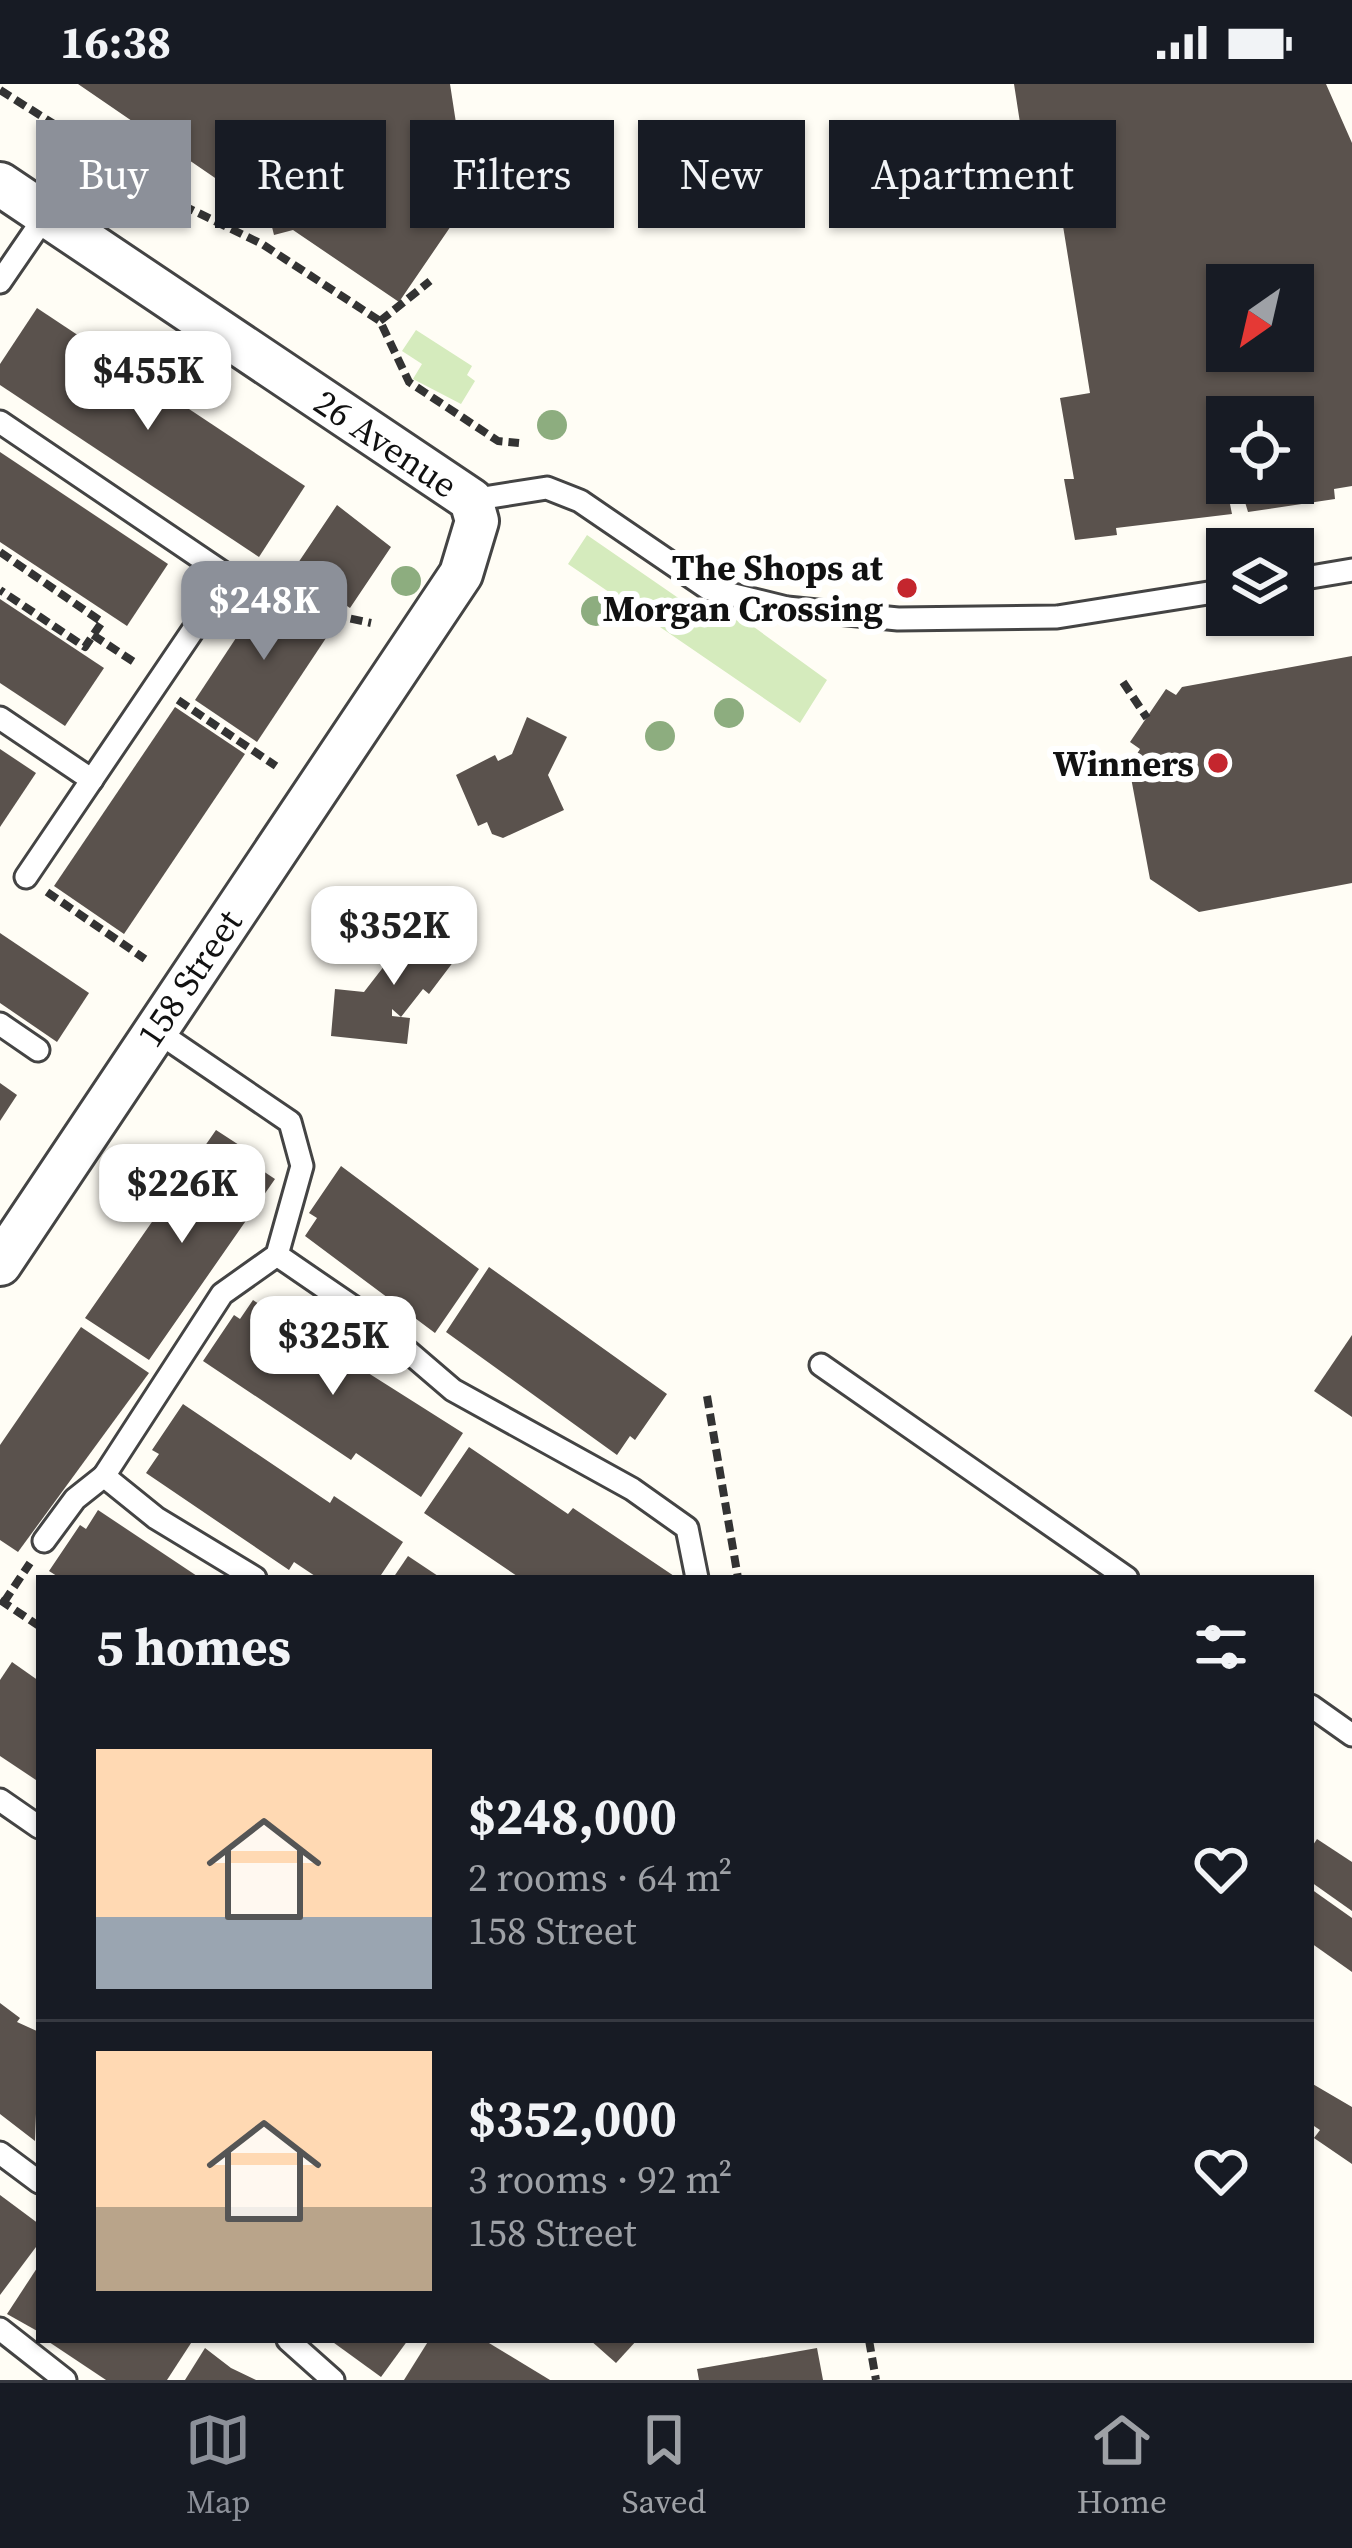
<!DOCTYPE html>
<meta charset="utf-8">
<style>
body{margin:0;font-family:"Source Serif 4",serif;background:#20242c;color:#f1f3f6;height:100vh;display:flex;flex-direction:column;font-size:45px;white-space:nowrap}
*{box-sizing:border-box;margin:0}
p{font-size:39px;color:#9ea1a6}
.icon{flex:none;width:66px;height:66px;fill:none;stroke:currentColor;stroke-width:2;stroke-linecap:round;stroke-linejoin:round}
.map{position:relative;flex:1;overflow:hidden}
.side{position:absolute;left:36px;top:1491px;width:1278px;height:768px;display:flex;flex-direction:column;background:#171b24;border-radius:0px;box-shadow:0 3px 9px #0004}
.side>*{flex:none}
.guide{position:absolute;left:36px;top:36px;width:1281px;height:108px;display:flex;gap:24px}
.needle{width:78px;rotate:214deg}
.controls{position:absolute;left:1206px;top:180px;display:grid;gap:24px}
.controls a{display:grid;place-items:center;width:108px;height:108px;border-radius:0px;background:#171b24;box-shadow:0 3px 9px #0004;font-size:60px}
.price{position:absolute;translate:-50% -102px;padding:0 27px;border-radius:24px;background:#fff;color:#222;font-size:39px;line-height:78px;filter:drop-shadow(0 3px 6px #0008)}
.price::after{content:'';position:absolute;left:50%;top:72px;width:36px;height:27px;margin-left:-18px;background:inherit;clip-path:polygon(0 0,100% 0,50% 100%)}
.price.on{background:#8c9099;color:#fff}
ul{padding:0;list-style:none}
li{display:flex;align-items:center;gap:36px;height:300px;padding:0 60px}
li+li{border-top:3px solid #363941}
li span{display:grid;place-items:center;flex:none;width:336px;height:240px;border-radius:0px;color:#555}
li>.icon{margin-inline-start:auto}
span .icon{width:144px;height:144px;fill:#fffc;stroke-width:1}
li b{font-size:51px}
h2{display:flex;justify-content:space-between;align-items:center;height:144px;padding:0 60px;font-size:51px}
.pill{padding:0 42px;border-radius:0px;background:#171b24;box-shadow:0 3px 9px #0004;font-size:42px;line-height:108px}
.pill.on{background:#8c9099;color:#fff}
.status{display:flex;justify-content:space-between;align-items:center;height:84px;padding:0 60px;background:#171b24;direction:ltr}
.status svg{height:33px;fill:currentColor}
.menu{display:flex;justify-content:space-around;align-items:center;height:168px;border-top:3px solid #363941;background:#171b24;font-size:33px;color:#9ea1a6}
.menu a{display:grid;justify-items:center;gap:6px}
.menu .on{color:#8c9099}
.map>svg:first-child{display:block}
</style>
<div class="status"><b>16:38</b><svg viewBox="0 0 49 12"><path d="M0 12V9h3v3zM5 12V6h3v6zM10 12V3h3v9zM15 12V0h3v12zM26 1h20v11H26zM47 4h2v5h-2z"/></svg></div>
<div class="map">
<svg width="1352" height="2296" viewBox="0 0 1352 2296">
<rect width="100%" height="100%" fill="#fffdf5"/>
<g fill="#d5ebbd">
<path d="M416 246 472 282 467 291 475 297 461 320 413 295 422 280 402 267Z"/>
<path d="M587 451 703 531 747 538 827 596 800 639 568 480Z"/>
</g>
<g fill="#5a524d" fill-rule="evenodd">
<path d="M78 0H450L468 117 399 218 293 146 274 151 269 131Z"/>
<path d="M1014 0H1326L1352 59V402L1334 405 1335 415 1248 428 1245 418 1230 420 1232 430 1116 444 1117 451 1075 456 1064 395H1074L1060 314 1090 309 1053 80 1027 84ZM1227 201H1293V267H1227ZM1227 333H1293V399H1227Z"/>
<path d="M37 224 305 402 259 473 0 301V280Z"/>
<path d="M0 368 168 480 127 542 0 458Z"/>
<path d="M337 421 391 463 350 524 320 504 315 490 298 479Z"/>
<path d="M271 501 334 542 257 658 195 616Z"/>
<path d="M0 515 104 584 65 642 0 599Z"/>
<path d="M1352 572V799L1199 828 1150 795 1129 683 1140 665 1130 658 1166 605 1176 611 1182 603Z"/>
<path d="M175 623 245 670 124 850 54 802Z"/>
<path d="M527 633 567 653 548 691 564 726 503 754 492 750 487 738 478 742 456 691 495 671 498 677 512 670Z"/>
<path d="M0 665 36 689 0 743Z"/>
<path d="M413 833 460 869 429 910 423 905 401 933 392 925V932L410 934 407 960 331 952 335 905 364 908 388 877 382 872Z"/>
<path d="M0 849 89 909 57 958 0 919Z"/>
<path d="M0 999 17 1011 0 1037Z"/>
<path d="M216 1046 262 1076 257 1083 275 1095 149 1276 85 1234Z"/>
<path d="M341 1082 479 1185 435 1249 305 1152 317 1134 309 1129Z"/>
<path d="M489 1183 667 1310 635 1356 630 1352 617 1371 446 1248Z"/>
<path d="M253 1216 463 1349 421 1413 356 1369 351 1376 203 1277 234 1231 240 1235Z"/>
<path d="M81 1243 149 1289 18 1468 0 1456V1361Z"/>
<path d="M1352 1251V1333L1314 1307Z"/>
<path d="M183 1320 330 1419 334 1412 403 1458 379 1494H318L294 1478 289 1486 146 1389 159 1370 152 1366Z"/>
<path d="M469 1363 568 1430 573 1424 677 1494H520L424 1429Z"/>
<path d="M98 1426 200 1494H60L49 1487 80 1441 86 1445Z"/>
<path d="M408 1472 441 1494H393Z"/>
<path d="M12 1578 39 1597V1698L0 1672V1596Z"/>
<path d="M1317 1755 1352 1778V1827L1311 1798V1764Z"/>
<path d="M1311 1805 1352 1834V1888L1311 1859Z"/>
<path d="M0 1919 20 1934 17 1938 39 1948 35 2057 0 2030Z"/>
<path d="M1311 1999 1352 2023V2080L1314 2054 1320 2046 1311 2040Z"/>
<path d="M0 2111 39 2140V2159L0 2211Z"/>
<path d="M39 2181V2248L7 2230Z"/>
<path d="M46 2256H193L167 2296H106Z"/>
<path d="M330 2256H408L381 2293Z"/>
<path d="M429 2256H484L550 2296H404Z"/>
<path d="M590 2256H637L616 2279Z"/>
<path d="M205 2264 231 2284 256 2296H185Z"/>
<path d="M817 2264 823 2296H699L697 2285Z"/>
</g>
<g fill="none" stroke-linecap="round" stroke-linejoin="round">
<defs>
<g id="service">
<path d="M0 198 46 131"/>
<path d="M0 338 229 493 26 793"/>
<path d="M471 416 547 404 580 417 709 505 787 524 898 535 1057 533 1227 506"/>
<path d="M1293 496 1352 486"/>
<path d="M0 634 92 696"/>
<path d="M0 940 38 966"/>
<path d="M155 946 290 1038 302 1082 277 1171 222 1210 104 1392 156 1434 255 1494"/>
<path d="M277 1171 369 1234 453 1306 632 1405 687 1444 697 1494"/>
<path d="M821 1281 1127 1494"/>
<path d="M44 1457 75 1415 104 1392"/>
<path d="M1311 1622 1352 1651"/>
<path d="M0 1716 39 1743"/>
<path d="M0 2069 39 2098"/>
<path d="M0 2245 65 2296"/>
<path d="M288 2256 333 2296"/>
</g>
<g id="minor">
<path id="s1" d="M0 100 471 416 477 437 461 490 0 1180"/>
</g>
</defs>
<use href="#service" stroke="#444" stroke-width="27"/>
<use href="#minor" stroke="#444" stroke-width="48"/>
<g stroke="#333" stroke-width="8" stroke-dasharray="12 6" stroke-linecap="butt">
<path d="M0 6 182 121 262 160 380 237 409 298 498 357 519 359"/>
<path d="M380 237 430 197"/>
<path d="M0 468 102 538 85 563 0 506"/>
<path d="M255 490 270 488 333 531 340 521 305 497"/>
<path d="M333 531 371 539"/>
<path d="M93 551 137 580"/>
<path d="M1123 598 1147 634"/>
<path d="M178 616 276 682"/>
<path d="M47 808 145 875"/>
<path d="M707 1312 738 1494"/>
<path d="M0 1516 39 1542"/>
<path d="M4 1518 30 1479"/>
<path d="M869 2256 876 2296"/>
</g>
<use href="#service" stroke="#fff" stroke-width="21"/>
<use href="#minor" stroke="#fff" stroke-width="42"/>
</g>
<g fill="#8dad7f">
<circle cx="922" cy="62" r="15"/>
<circle cx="552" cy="341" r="15"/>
<circle cx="406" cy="497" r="15"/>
<circle cx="596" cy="527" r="15"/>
<circle cx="729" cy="629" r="15"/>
<circle cx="660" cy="652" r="15"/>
</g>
<g fill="#c4262e" stroke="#fff" stroke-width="4.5">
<circle cx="907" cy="504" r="12"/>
<circle cx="1218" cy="679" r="12"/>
</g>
<g text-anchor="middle" stroke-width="12" stroke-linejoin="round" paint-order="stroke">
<g font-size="36" fill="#111" stroke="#fff">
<text dy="13" stroke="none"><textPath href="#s1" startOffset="465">26 Avenue</textPath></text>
<text transform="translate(189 894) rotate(-56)" y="13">158 Street</text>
</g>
<g font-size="36" font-weight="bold" fill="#111" stroke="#fff" text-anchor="end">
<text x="883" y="496">The Shops at<tspan x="883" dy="41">Morgan Crossing</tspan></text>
<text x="1194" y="692">Winners</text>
</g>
</g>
</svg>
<div class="controls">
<a><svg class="needle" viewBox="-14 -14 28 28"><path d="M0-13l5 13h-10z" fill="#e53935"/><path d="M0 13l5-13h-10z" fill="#9ea1a6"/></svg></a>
<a><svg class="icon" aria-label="locate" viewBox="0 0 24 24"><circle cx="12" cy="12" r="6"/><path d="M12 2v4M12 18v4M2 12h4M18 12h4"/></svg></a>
<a><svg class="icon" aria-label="layers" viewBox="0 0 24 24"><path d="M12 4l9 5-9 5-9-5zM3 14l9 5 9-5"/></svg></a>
</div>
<b class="price" style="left:148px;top:349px">$455K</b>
<b class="price on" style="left:264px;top:579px">$248K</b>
<b class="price" style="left:394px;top:904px">$352K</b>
<b class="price" style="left:182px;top:1162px">$226K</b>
<b class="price" style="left:333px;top:1314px">$325K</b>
<div class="guide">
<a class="pill on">Buy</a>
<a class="pill">Rent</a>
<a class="pill">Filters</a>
<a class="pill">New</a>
<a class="pill">Apartment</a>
</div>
<section class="side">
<h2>5 homes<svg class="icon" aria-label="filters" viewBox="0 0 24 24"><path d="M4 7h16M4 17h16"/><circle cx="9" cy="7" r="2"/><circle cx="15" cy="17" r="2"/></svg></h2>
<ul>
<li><span style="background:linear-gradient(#ffd9b3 70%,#9aa5b1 0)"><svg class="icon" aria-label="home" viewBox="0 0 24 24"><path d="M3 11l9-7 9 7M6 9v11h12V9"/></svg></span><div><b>$248,000</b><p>2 rooms · 64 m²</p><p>158 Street</p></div><svg class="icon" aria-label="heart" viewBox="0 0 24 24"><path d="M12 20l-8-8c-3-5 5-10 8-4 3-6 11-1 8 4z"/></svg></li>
<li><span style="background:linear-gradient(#ffd9b3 65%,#b9a48a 0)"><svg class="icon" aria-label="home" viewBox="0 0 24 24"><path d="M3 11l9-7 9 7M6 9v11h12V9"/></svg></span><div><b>$352,000</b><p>3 rooms · 92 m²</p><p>158 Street</p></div><svg class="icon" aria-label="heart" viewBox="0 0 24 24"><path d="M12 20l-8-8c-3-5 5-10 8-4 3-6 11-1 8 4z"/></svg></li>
</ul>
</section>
</div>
<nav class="menu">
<a class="on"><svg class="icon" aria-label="map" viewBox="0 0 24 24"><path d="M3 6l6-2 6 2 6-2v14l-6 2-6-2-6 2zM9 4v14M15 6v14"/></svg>Map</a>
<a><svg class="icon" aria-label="saved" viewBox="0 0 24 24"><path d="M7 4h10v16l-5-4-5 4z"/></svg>Saved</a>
<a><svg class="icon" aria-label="home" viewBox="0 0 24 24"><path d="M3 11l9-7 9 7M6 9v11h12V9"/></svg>Home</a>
</nav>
